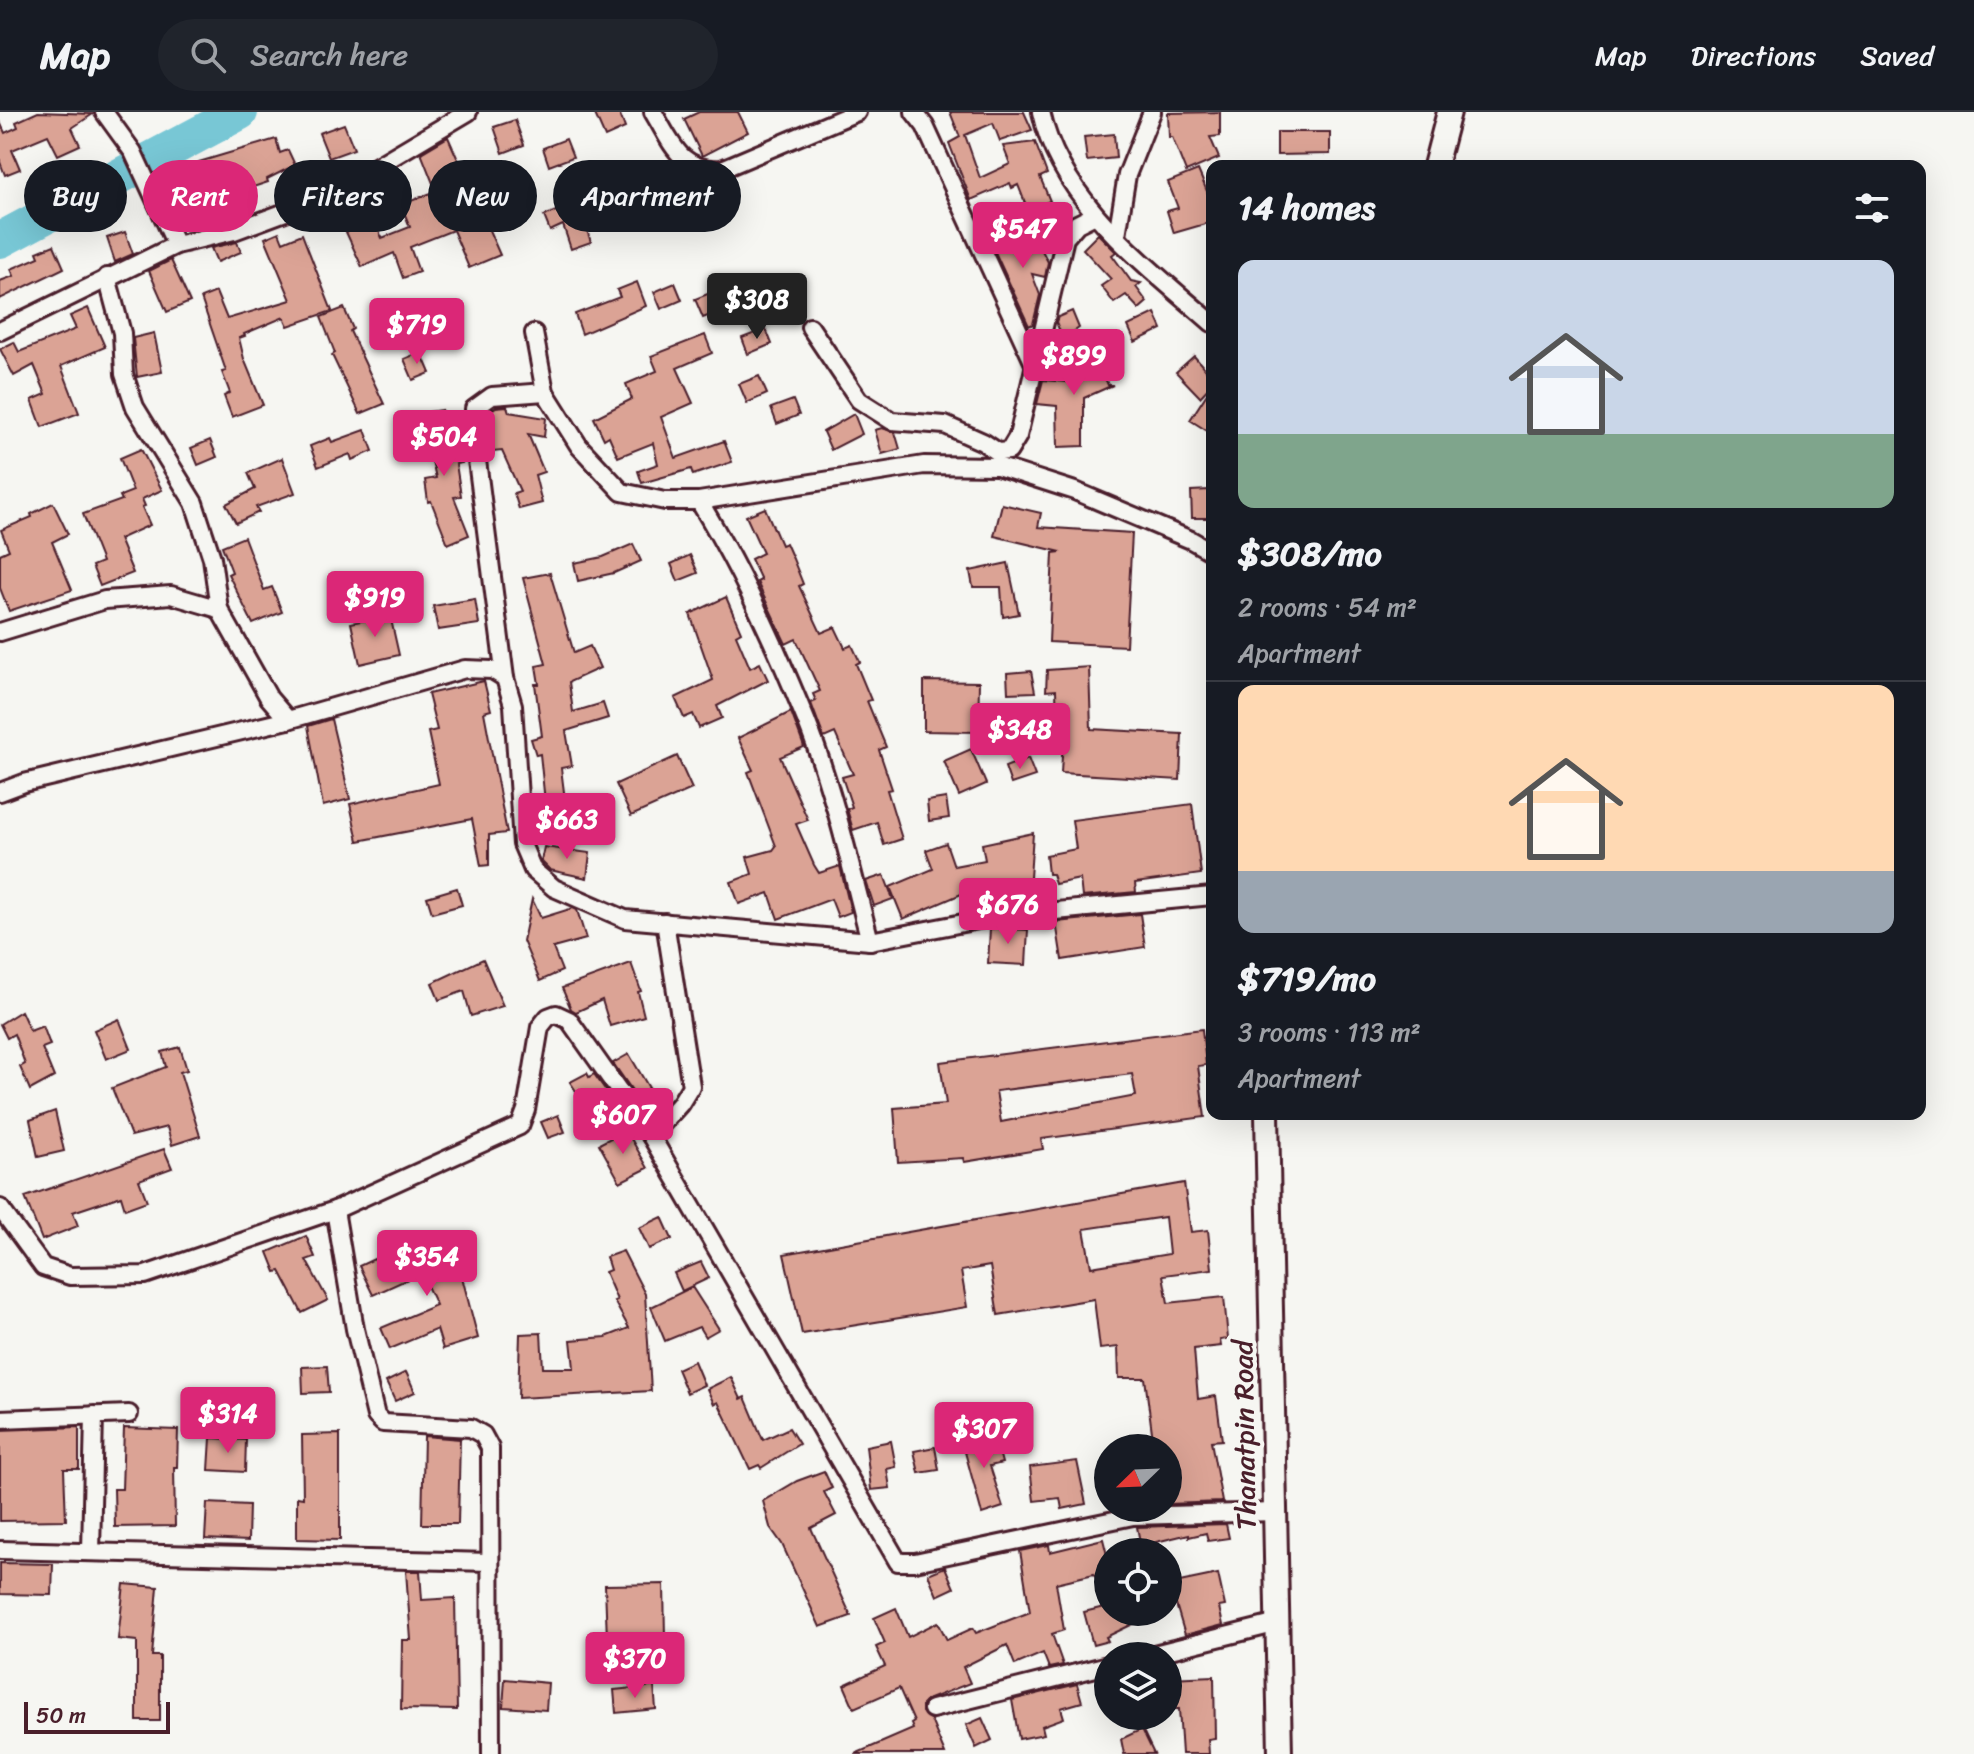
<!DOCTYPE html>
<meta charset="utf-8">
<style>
body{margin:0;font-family:Sriracha,sans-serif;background:#20242c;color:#f1f3f6;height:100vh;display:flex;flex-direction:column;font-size:30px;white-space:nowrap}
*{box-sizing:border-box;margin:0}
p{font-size:26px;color:#9ea1a6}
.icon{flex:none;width:44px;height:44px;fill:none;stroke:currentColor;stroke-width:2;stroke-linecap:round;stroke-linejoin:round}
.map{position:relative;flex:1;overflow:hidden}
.drawer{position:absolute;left:1206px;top:48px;width:720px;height:960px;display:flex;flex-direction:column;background:#171b24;border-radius:16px;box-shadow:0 8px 32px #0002}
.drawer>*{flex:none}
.banner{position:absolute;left:24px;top:48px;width:760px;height:72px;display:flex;gap:16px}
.needle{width:52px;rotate:247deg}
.tools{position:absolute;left:1094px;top:1322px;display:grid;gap:16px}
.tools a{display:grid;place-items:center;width:88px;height:88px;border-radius:50%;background:#171b24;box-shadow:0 8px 32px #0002;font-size:40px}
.scale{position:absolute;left:24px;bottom:20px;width:146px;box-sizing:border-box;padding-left:8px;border:4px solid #4a1f2b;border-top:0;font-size:22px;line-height:28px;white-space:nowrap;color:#4a1f2b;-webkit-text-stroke:6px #f6f6f2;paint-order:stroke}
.price{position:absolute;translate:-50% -68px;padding:0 18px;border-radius:8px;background:#db2777;color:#fff;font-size:26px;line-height:52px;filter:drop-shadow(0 2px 4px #0008)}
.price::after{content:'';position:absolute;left:50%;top:48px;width:24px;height:18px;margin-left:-12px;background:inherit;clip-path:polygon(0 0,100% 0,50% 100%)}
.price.on{background:#222;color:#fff}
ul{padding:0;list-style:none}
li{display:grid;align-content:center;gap:16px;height:424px;padding:0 32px}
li+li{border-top:2px solid #363941}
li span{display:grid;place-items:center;height:248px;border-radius:16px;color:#555}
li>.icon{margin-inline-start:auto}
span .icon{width:144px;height:144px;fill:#fffc;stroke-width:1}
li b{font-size:34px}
h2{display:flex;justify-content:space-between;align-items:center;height:96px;padding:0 32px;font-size:34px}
.chip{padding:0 28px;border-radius:36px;background:#171b24;box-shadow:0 8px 32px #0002;font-size:28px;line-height:72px}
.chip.on{background:#db2777;color:#fff}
header{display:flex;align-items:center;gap:48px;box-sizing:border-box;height:112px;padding:0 40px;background:#171b24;border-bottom:2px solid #363941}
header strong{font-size:38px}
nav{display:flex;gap:44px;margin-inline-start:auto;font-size:28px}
.search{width:560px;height:72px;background:#20242c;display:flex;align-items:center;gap:20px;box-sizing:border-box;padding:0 28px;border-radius:44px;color:#9ea1a6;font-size:30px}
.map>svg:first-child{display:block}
</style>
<header>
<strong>Map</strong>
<div class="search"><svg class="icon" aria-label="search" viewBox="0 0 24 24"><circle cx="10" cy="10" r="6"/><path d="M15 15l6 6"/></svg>Search here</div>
<nav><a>Map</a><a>Directions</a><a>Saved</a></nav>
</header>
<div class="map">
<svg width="1974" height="1642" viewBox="0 0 1974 1642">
<rect width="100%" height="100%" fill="#f6f6f2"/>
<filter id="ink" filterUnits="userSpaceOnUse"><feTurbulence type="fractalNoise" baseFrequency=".0125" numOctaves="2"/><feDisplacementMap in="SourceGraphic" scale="16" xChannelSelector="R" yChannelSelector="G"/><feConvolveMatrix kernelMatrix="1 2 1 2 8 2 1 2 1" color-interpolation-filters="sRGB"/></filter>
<g filter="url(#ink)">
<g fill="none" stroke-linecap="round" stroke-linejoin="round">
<path stroke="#78c7d5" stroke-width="36" d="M0 128 240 0"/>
</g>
<g fill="#dba395" stroke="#4a1f2b" stroke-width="2" fill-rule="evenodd">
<path d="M38 0 93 2 72 16 80 33 58 43 48 23 12 38 20 57 5 63 0 50V10L5 21 18 15 16 10Z"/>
<path d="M594 0H619L625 16 605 25Z"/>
<path d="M699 0H738L748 20 702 44 684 7Z"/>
<path d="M950 0H1024L1032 18 1000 29 993 11 965 23 980 66 1010 52 1003 34 1035 30 1047 62 1040 65 1050 89 1028 98 1018 73 1012 76 1010 71 971 88 949 31 960 25Z"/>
<path d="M1220 0V24L1210 25 1219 46 1186 60 1172 25H1169L1168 1Z"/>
<path d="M515 8 524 33 503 41 494 15Z"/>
<path d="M344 12 354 37 329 46 319 21Z"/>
<path d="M1277 20H1330V42L1277 43Z"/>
<path d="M1114 22 1116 46 1087 49 1084 25Z"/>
<path d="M448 25 500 143 469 156 453 118 410 135 419 160 403 166 394 141 362 155 346 120 374 108 382 126 410 115 401 93 436 79 421 41Z"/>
<path d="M276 27 280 41 288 38 295 53 267 67 268 70 191 96 192 99 175 106 165 83 205 67 199 50Z"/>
<path d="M566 27 573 45 549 54 543 36Z"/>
<path d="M649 53 664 102 644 109 634 83 630 85 622 65Z"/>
<path d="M1198 58 1212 91V110L1174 121 1167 99 1178 96 1168 70Z"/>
<path d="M576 77 587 101 582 104 591 130 571 137 563 113 550 119 544 104 563 96 558 85Z"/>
<path d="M125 120 133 142 115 150 107 126Z"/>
<path d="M279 120 283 130 302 122 332 199 288 214 284 205 244 222 245 224 239 226 244 247 263 293 232 305 224 284 230 281 222 260 226 259 201 186 216 180 227 207 291 188 265 126Z"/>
<path d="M1033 121 1048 150 1045 165 1032 162 1040 183 1033 212 1029 214 989 127 1001 122 1006 135Z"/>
<path d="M1098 122 1116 140 1112 143 1131 169 1141 171 1136 175 1147 190 1139 197 1126 183 1114 191 1101 174 1111 167 1083 137Z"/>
<path d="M237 130 241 140 217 150 211 136Z"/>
<path d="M54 133 64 156 0 187V169L14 164 11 157 39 145 37 140Z"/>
<path d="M171 148 190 190 167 200 149 159Z"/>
<path d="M637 170 646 194 582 222 575 202 620 185 617 178Z"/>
<path d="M675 171 682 188 661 197 654 180Z"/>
<path d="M720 177 728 196 703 206 695 187Z"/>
<path d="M88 196 105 235 61 254 79 301 42 315 32 288 46 282 34 253 14 264 0 237 14 230 19 240 76 217 70 204Z"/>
<path d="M344 196 353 217 350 219 384 292 360 302 332 243 335 241 321 205Z"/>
<path d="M1072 199 1079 216 1063 227 1056 210 1058 205Z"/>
<path d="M1155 201 1162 217 1135 230 1128 214Z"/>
<path d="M766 217 772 232 748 242 742 226Z"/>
<path d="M154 221 162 260 137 265 133 226Z"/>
<path d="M705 223 712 241 677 256 693 291 661 305 676 346 724 329 732 350 693 363 691 357 642 371 638 359 658 352 653 331 618 345 609 324 604 327 594 306 632 287 626 272 657 259 651 244Z"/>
<path d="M1090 232 1108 273H1113L1084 286V334L1058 335 1057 294 1037 292 1043 268 1079 271 1070 242Z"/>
<path d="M421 240 430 261 413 268 404 247Z"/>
<path d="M1194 244 1212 265V272L1200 285 1176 260Z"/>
<path d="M759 264 767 282 747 291 739 272Z"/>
<path d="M1212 274V322L1190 308Z"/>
<path d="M793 288 799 303 777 312 771 296Z"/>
<path d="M507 294 509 300 546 306 544 325 528 322 544 360 535 363 542 391 519 397 514 381 520 379 502 339 493 340 487 301 496 295Z"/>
<path d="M442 298 447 335 457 333 462 351 456 352 461 384 454 385 469 423 448 432 431 389 428 390 425 368 436 366 421 301Z"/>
<path d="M854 302 862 322 831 338 823 320Z"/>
<path d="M882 316 895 320 900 337 882 342 875 318Z"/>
<path d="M365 318 373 339 352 348 350 342 318 355 310 334 330 326 332 330Z"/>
<path d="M210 328 217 345 198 353 191 336Z"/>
<path d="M141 337 162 378 142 387 145 394 142 395 150 413 119 427 133 461 100 474 92 454 102 450 83 402 122 388 120 384 133 379 120 346Z"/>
<path d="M282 346 295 381 256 395 259 400 236 411 226 392 255 377 248 361Z"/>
<path d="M1209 378 1210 406H1192L1191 379Z"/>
<path d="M53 391 68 422 52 430 72 478 9 499 0 476V442L9 438 1 418 32 405 31 402Z"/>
<path d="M1002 392 1041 401 1038 415 1132 421 1126 534 1049 530 1053 441 1061 440 994 424Z"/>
<path d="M765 396 781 433 786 431 793 447 803 472 799 474 821 521 835 515 845 536 852 533 860 550 856 552 871 588 867 589 886 635 879 638 892 677 887 678 902 727 884 733 877 710 853 718 847 697 852 695 842 665 853 662 835 621 824 626 811 591 816 589 813 582 820 579 796 527 786 532 757 470 761 468 751 447 763 441 746 404Z"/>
<path d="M244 425 264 478 272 475 282 500 253 512 228 462 232 460 222 434Z"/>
<path d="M633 432 641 449 614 461 578 469 574 451 603 445Z"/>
<path d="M690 443 698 461 678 469 671 452Z"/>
<path d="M1008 451 1019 502 1003 505 1001 475H973L970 459Z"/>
<path d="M550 461 574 541 590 534 600 556 569 570 573 600 603 591 608 606 566 619 572 654 561 656 565 688 582 685 585 712 537 718 534 691 545 690 540 642 536 643 531 627 542 624 535 572H539L536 554 546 552 523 466Z"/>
<path d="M726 485 741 520 736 523 750 556 760 551 768 568 717 594 722 606 699 616 693 602 684 606 675 586 713 568 690 502Z"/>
<path d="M475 487 479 512 438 518 433 494Z"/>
<path d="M390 503 399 543 360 552 351 511Z"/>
<path d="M1089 555 1091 617 1182 622 1180 668 1061 661 1064 610H1057L1056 578 1046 579 1047 558Z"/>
<path d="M1031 559 1035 580 1008 581 1007 561Z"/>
<path d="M484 569 491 598 484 600 507 721 489 723V753L481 754 472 707 358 729 350 692 439 672 428 620 437 618 428 582Z"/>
<path d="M924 569 979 570 978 620 924 619Z"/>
<path d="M791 600 804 635 780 645 808 708 796 712 814 753 819 761 840 754 851 800 838 805 831 787 778 807 769 781 739 792 731 770 752 762 747 745 773 738 776 734 748 660 753 658 738 626Z"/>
<path d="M331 607 350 687 323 694 308 614Z"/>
<path d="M971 637 986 672 959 684 944 649Z"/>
<path d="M677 644 692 677 631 704 616 672Z"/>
<path d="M1028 646 1035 664 1011 672 1005 655Z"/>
<path d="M946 686 949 706 929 709 927 689Z"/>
<path d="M1192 692 1201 762 1135 771 1136 780 1082 785 1080 767 1055 772 1052 762H1048L1046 743 1076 737 1072 708Z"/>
<path d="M1033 721 1030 766 1009 770 1010 774 966 780 903 807 890 775 933 757 926 738 946 731 954 754 985 748 982 732Z"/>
<path d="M544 735 590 741 587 766 550 758 541 749Z"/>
<path d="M884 763 893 787 874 794 866 769Z"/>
<path d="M457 776 462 793 432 801 427 785Z"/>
<path d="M532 787 541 806 573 796 577 798 586 827 553 836 562 859 540 869 523 829Z"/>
<path d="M1140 802 1145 835 1062 848 1056 810Z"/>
<path d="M996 816 1028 818 1026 853 988 851 990 817Z"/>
<path d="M483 847 503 894 471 904 464 879 439 888 432 871Z"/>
<path d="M631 851 641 879 638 880 644 904 610 914 602 888 576 900 571 897 562 876Z"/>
<path d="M21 899 30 919 43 914 50 933 42 936 54 965 30 978 20 955 25 952 14 922 7 926 0 912Z"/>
<path d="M119 907 131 937 106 947 94 918Z"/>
<path d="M1202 917 1206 953 1198 954 1205 1005 1041 1027 1043 1037 964 1050 963 1046 898 1050 894 996 946 992 940 950ZM1132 962 1136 984 1001 1010 996 979Z"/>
<path d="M180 935 187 958 180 960 200 1024 172 1033 167 1015 131 1024 112 976 166 955 162 940Z"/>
<path d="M629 942 649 976 636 984 613 951Z"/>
<path d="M587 961 589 965 594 962 614 990 606 995 584 991 570 970Z"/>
<path d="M55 999 64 1039 38 1045 30 1008Z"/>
<path d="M558 1003 565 1020 548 1026 541 1010Z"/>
<path d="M626 1018 648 1056 620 1070 599 1032Z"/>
<path d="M164 1037 172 1056 139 1068 147 1089 125 1097 121 1084 73 1100 78 1114 42 1128 25 1085Z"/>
<path d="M1184 1071 1191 1120 1208 1118 1212 1157 1163 1163 1168 1191 1224 1185 1228 1227 1220 1228 1221 1234 1194 1237 1198 1287 1216 1284 1222 1328 1211 1329 1222 1390 1168 1392V1336H1154L1145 1266H1119L1118 1235 1100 1237 1094 1187 998 1203 990 1154 961 1159 967 1195 802 1222 784 1142ZM1165 1105 1169 1142 1091 1155 1084 1117Z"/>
<path d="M662 1105 672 1127 649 1137 639 1116Z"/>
<path d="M306 1124 315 1145 306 1148 328 1188 302 1201 280 1159 276 1160 268 1140Z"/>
<path d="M447 1132 462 1165 478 1226 443 1237 437 1217 390 1237 381 1216 436 1193 421 1161 373 1183 359 1154 387 1141 393 1156Z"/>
<path d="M623 1139 645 1182 651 1279 518 1286 520 1222 541 1221 543 1256H574L571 1228 606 1225 629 1216 614 1189 617 1188 605 1160 610 1158 606 1145Z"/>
<path d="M701 1150 709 1166 682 1179 674 1161Z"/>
<path d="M692 1175 719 1217 705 1225 699 1215 665 1229 651 1195Z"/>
<path d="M694 1249 704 1273 687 1281 677 1257Z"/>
<path d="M327 1254 329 1280 303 1281 302 1255Z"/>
<path d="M406 1260 415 1280 395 1289 386 1270Z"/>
<path d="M731 1265 741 1287 745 1285 763 1328 789 1316 799 1332 761 1356 759 1353 750 1357 718 1290 714 1292 707 1277Z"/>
<path d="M79 1315V1357H64L66 1408 0 1409V1318Z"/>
<path d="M124 1316 178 1318 177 1355H174L175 1414 115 1415 114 1377H122Z"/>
<path d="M994 1321 1002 1351 990 1354 1003 1395 982 1402 962 1329Z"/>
<path d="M340 1322V1428L297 1427V1385L303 1386 302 1323Z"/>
<path d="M424 1324 460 1327 458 1412H422Z"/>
<path d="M211 1326 246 1328 245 1360 209 1358Z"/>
<path d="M891 1329 896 1355 887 1357 890 1376 871 1378 866 1334Z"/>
<path d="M935 1335 939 1358 919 1361 914 1339Z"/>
<path d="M1077 1349 1086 1392 1062 1397 1060 1386 1034 1389 1030 1355Z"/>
<path d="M824 1359 832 1376 824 1380 836 1403 811 1416 851 1504 820 1515 782 1432 770 1415 763 1389 797 1369Z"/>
<path d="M207 1391 249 1393 248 1429 205 1427Z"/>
<path d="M1226 1412 1229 1426 1208 1429 1206 1421 1189 1425V1422L1156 1430 1158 1440H1142L1137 1415Z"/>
<path d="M1103 1427 1108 1447V1490L1094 1462 1056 1471 1064 1518 1052 1522 1063 1553 1049 1556 1043 1541 1015 1553 1007 1533 963 1555 970 1571 929 1587 922 1593V1600L931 1608 945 1642H855L913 1617 911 1612 914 1610 899 1576 854 1596 844 1573 885 1554 876 1535 885 1531 874 1506 896 1496 908 1525 938 1510 947 1528 973 1516 976 1521 1030 1500 1020 1439 1049 1433 1050 1440Z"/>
<path d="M0 1451 53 1452 52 1483 0 1482Z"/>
<path d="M945 1455 954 1476 937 1484 928 1462Z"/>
<path d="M406 1459H420L422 1488 455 1486 457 1598 401 1597 402 1528H411Z"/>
<path d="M1218 1462 1225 1494 1219 1495 1223 1513 1185 1523 1170 1472Z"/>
<path d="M124 1472 158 1475 152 1544H160V1609H137V1529L118 1527Z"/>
<path d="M664 1472 665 1526 607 1527 605 1473Z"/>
<path d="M1108 1494V1500H1158L1106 1525 1108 1529 1093 1533 1084 1500Z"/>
<path d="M1214 1564 1215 1626 1208 1627 1209 1642H1182L1179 1597H1170L1169 1566Z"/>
<path d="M505 1567 548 1571 546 1598 503 1595Z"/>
<path d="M1077 1572 1082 1590 1061 1596 1064 1606 1042 1614 1044 1622 1019 1627 1012 1588Z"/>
<path d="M654 1574 656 1597 616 1601 614 1578Z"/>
<path d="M982 1606 992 1628 976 1636 966 1613Z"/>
<path d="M1142 1617 1154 1642H1124L1121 1627Z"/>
</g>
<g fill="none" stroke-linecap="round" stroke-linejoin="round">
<defs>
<g id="minor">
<path d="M104 0 133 40 176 133"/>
<path d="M653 0C672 31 680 60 722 57L857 0"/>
<path d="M914 0 925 14 1035 254"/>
<path d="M1041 0C1060 89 1146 153 1212 211"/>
<path d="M1117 123 1127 63 1152 0"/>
<path d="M107 165 122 221 124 262 135 295 194 391 212 446 219 497 269 586 288 608 465 557 492 558 505 566 513 593 522 732 533 758 554 776 625 807 870 829 994 805 1212 784"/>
<path d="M810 215 859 288 892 309 945 313 983 330 998 340 1009 339 1018 324 1065 126 1077 112 1095 103"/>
<path d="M0 219 176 133 234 119 323 86 468 0"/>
<path d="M534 221 545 280 579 334 622 380 665 389H699L924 353 997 354 1075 379 1191 428 1212 440"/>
<path d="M699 389C739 454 777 537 806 608 834 679 851 756 870 829"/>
<path d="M0 520 105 488 171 483 219 497"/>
<path d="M505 566 474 325V297L492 284 545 280"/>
<path d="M0 680 24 671 288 608"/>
<path d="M651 1024 680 992 691 974 665 810"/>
<path d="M0 1096 43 1155 70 1164 145 1163 335 1098 520 1014 526 998 540 915 548 905 556 902 569 908 651 1024 898 1450H915L1133 1404 1275 1400"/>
<path d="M335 1098 355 1217 376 1304 383 1311 471 1316 483 1323 490 1336 491 1642"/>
<path d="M0 1307 129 1302"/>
<path d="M0 1438 490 1450"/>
<path d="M91 1440 94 1303"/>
<path d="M1146 1544 1278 1511"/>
<path d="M932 1597 1108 1553"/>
</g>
<g id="secondary">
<path d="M1435 54 1449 0"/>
<path d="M1267 1002 1280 1642"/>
</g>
</defs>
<use href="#minor" stroke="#4a1f2b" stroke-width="22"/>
<use href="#secondary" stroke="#4a1f2b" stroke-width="28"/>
<use href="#minor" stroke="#f6f6f2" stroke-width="16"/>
<use href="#secondary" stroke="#f6f6f2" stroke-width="22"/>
</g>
</g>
<g text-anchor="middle" stroke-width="8" stroke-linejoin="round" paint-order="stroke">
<g font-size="28" fill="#4a1f2b" stroke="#f6f6f2">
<text transform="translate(1244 1323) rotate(-91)" y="10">Thanatpin Road</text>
</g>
</g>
</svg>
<div class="tools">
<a><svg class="needle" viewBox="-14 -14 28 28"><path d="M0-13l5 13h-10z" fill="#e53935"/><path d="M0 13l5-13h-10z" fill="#9ea1a6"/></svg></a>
<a><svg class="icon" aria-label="locate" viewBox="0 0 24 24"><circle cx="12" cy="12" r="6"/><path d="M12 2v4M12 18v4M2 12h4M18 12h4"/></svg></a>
<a><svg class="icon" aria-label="layers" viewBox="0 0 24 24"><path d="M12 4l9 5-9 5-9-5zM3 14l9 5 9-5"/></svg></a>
</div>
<div class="scale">50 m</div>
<b class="price" style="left:1023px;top:158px">$547</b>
<b class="price on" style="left:757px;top:229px">$308</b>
<b class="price" style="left:417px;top:254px">$719</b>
<b class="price" style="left:1074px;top:285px">$899</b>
<b class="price" style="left:444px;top:366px">$504</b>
<b class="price" style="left:375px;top:527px">$919</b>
<b class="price" style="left:1020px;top:659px">$348</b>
<b class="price" style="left:567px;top:749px">$663</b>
<b class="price" style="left:1008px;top:834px">$676</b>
<b class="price" style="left:623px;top:1044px">$607</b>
<b class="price" style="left:427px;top:1186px">$354</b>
<b class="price" style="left:228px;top:1343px">$314</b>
<b class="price" style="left:984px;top:1358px">$307</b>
<b class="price" style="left:635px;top:1588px">$370</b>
<div class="banner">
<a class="chip">Buy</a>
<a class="chip on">Rent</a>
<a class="chip">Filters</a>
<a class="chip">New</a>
<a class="chip">Apartment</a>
</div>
<section class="drawer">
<h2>14 homes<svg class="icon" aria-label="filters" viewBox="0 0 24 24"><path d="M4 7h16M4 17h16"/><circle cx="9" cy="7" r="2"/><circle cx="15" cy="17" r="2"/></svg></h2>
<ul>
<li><span style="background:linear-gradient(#c9d6e8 70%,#7fa58c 0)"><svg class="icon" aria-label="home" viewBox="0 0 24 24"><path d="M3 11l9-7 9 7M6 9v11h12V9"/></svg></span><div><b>$308/mo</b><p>2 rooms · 54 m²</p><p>Apartment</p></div></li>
<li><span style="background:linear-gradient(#ffd9b3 75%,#9aa5b1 0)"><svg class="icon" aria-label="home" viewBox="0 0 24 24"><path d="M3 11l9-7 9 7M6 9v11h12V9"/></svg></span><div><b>$719/mo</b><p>3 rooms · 113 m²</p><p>Apartment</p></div></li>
</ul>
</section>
</div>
